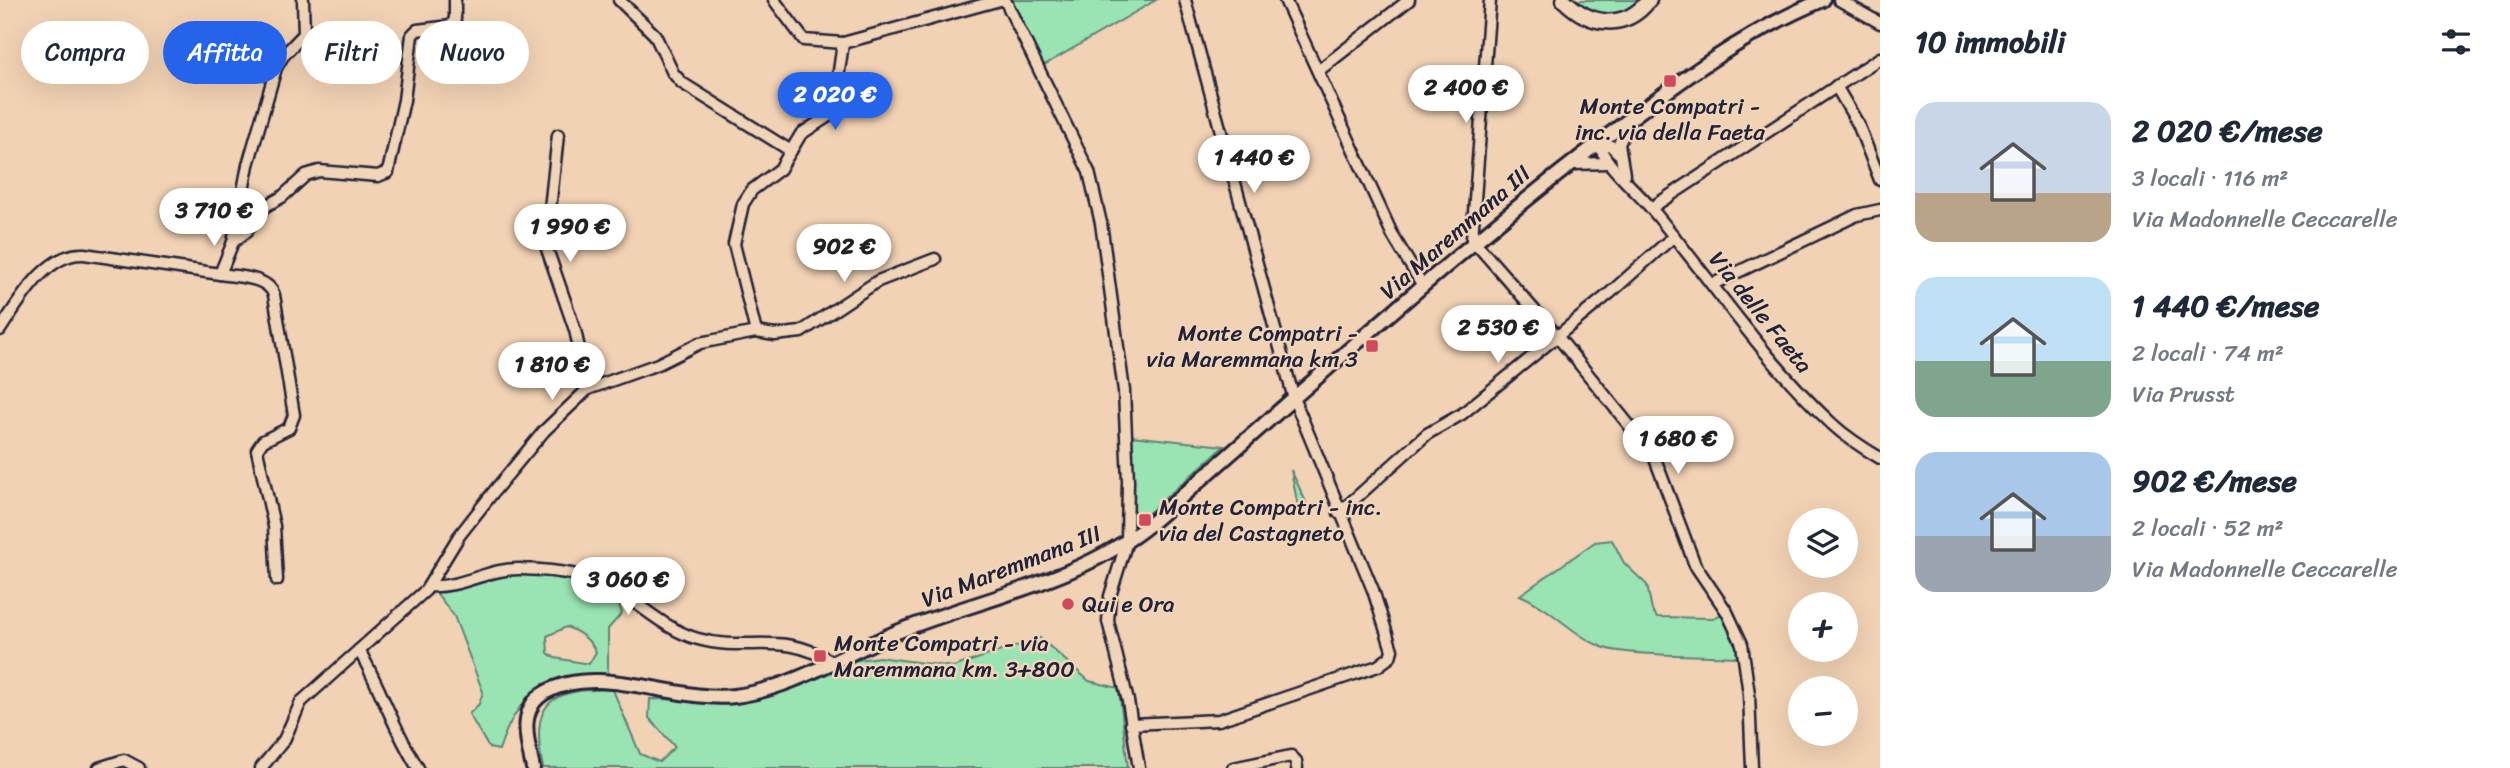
<!DOCTYPE html>
<html lang="it">
<meta charset="utf-8">
<style>
body{margin:0;font-family:Sriracha,sans-serif;background:#f2f2f3;color:#1f2937;height:100vh;display:flex;flex-direction:column;font-size:26px;white-space:nowrap}
*{box-sizing:border-box;margin:0}
p{font-size:23px;color:#747a83}
.icon{flex:none;width:38px;height:38px;fill:none;stroke:currentColor;stroke-width:2;stroke-linecap:round;stroke-linejoin:round}
.map{position:relative;flex:1;overflow:hidden}
.details{display:flex;flex-direction:column;background:#fff;width:630px}
.details>*{flex:none}
.banner{position:absolute;left:21px;top:21px;width:665px;height:63px;display:flex;gap:14px}
.controls{position:absolute;left:1788px;top:508px;display:grid;gap:14px}
.controls a{display:grid;place-items:center;width:70px;height:70px;border-radius:50%;background:#fff;box-shadow:0 7px 28px #0002;font-size:35px}
.price{position:absolute;translate:-50% -60px;padding:0 16px;border-radius:24px;background:#fff;color:#222;font-size:23px;line-height:46px;filter:drop-shadow(0 2px 4px #0008)}
.price::after{content:'';position:absolute;left:50%;top:42px;width:21px;height:16px;margin-left:-10px;background:inherit;clip-path:polygon(0 0,100% 0,50% 100%)}
.price.on{background:#2563eb;color:#fff}
ul{padding:0;list-style:none}
li{display:flex;align-items:center;gap:21px;height:175px;padding:0 35px}
li span{display:grid;place-items:center;flex:none;width:196px;height:140px;border-radius:21px;color:#555}
li>.icon{margin-inline-start:auto}
span .icon{width:84px;height:84px;fill:#fffc;stroke-width:1}
li b{font-size:30px}
h2{display:flex;justify-content:space-between;align-items:center;height:84px;padding:0 35px;font-size:30px}
.chip{padding:0 24px;border-radius:32px;background:#fff;box-shadow:0 7px 28px #0002;font-size:24px;line-height:63px}
.chip.on{background:#2563eb;color:#fff}
main{display:flex;flex:1;min-height:0}
.map>svg:first-child{display:block}
</style>
<main>
<div class="map">
<svg width="1880" height="768" viewBox="0 0 1880 768">
<rect width="100%" height="100%" fill="#f2d2b4"/>
<filter id="ink" filterUnits="userSpaceOnUse"><feTurbulence type="fractalNoise" baseFrequency=".0143" numOctaves="2"/><feDisplacementMap in="SourceGraphic" scale="14" xChannelSelector="R" yChannelSelector="G"/><feConvolveMatrix kernelMatrix="1 2 1 2 8 2 1 2 1" color-interpolation-filters="sRGB"/></filter>
<g filter="url(#ink)">
<g fill="#9ae4b3" stroke="#5e8377" stroke-width="2" fill-rule="evenodd">
<path d="M1005 0H1156L1039 68Z"/>
<path d="M1574 0H1642C1617 19 1599 19 1574 0Z"/>
<path d="M1131 436 1224 446 1133 527 1129 523 1132 473Z"/>
<path d="M1291 470 1311 513 1300 517Z"/>
<path d="M1612 540 1624 563 1647 585 1652 610 1657 617 1713 618 1722 614 1735 637 1737 657C1710 655 1621 656 1602 647 1571 634 1551 608 1520 595L1595 542Z"/>
<path d="M504 571C548 572 577 578 616 598L622 613 608 629V677C547 678 519 689 499 750L489 748 469 714 479 704 483 692 454 616 435 591ZM566 627C580 632 590 639 596 652L589 664 555 658 548 653 547 636Z"/>
<path d="M1040 638 1089 681 1119 688 1128 768H543C530 703 548 688 613 690L640 754 659 762 675 747 649 718 650 699 752 700 851 661 879 657 953 667Z"/>
</g>
<g fill="none" stroke-linecap="round" stroke-linejoin="round">
<defs>
<g id="minor">
<path d="M619 0 655 35 673 73 682 83 791 151"/>
<path d="M774 0 804 40 843 43"/>
<path d="M1005 0 1089 172 1101 223 1124 391 1128 481 1127 541 1110 596 1108 621 1128 701 1139 768"/>
<path d="M1285 0 1393 236 1423 286"/>
<path d="M1490 0 1472 239 1557 336 1654 456 1695 565 1727 612 1742 644 1749 694 1752 768"/>
<path d="M1839 0 1880 23"/>
<path d="M1318 71 1409 0"/>
<path d="M1836 86 1858 124 1880 180"/>
<path d="M558 135 546 246 575 330 588 389"/>
<path d="M1618 153 1611 146 1600 142C1597 158 1639 193 1650 207 1711 279 1763 360 1832 424 1846 437 1863 448 1880 458"/>
<path d="M1573 164 1608 163"/>
<path d="M1624 174 1619 144 1629 122"/>
<path d="M1651 208 1880 58"/>
<path d="M233 242 248 165 276 68 283 56 304 34 303 0"/>
<path d="M1713 284 1857 215 1880 210"/>
<path d="M0 330C18 303 46 252 84 254L220 274"/>
<path d="M756 332 734 244 743 204 752 190 780 169 801 134 833 113 843 43 1000 0"/>
<path d="M1339 513 1427 434 1462 414 1610 293 1674 236"/>
<path d="M277 580 274 526 257 450 263 441 289 428 294 415 274 295C268 276 237 277 220 274L233 242 247 231 264 207 282 197 306 175 319 171 378 176 388 172 404 100 412 35 417 30 451 26 455 19V0"/>
<path d="M429 586C461 589 490 567 522 569 550 570 587 573 611 587 640 603 665 630 698 639 748 653 782 630 832 662"/>
<path d="M359 650C381 689 394 730 418 768"/>
<path d="M1131 724 1219 720 1378 666 1390 657 1392 650 1373 590 1294 399 1185 0"/>
<path d="M99 768 124 760 139 768"/>
<path d="M261 768 284 740 301 702 426 590 459 536 495 490 544 431 588 389 658 364 700 343 756 332 775 335 801 332 878 281 935 259"/>
<path d="M1233 768 1291 756 1296 761 1297 768"/>
</g>
<path id="major" d="M533 768C527 741 517 708 546 692 599 662 676 703 735 696 791 689 845 654 897 632 981 598 1079 582 1150 524 1299 395 1444 261 1601 141 1672 87 1740 34 1823 0"/>
<path id="highway" d="M1564 0C1590 26 1625 31 1649 0"/>
</defs>
<use href="#minor" stroke="#22223b" stroke-width="15"/>
<use href="#major" stroke="#22223b" stroke-width="18"/>
<use href="#highway" stroke="#22223b" stroke-width="19"/>
<use href="#minor" stroke="#f1d5b8" stroke-width="10"/>
<use href="#major" stroke="#f1d5b8" stroke-width="12"/>
<use href="#highway" stroke="#f1d5b8" stroke-width="14"/>
</g>
</g>
<g fill="#d1495b" stroke="#f1d5b8" stroke-width="2.5">
<rect x="1663" y="74" width="14" height="14" rx="3.5"/>
<rect x="1365" y="339" width="14" height="14" rx="3.5"/>
<rect x="1138" y="513" width="14" height="14" rx="3.5"/>
<circle cx="1068" cy="604" r="7"/>
<rect x="813" y="649" width="14" height="14" rx="3.5"/>
</g>
<g text-anchor="middle" stroke-width="5" stroke-linejoin="round" paint-order="stroke">
<g font-size="23" fill="#22223b" stroke="#f1d5b8" text-anchor="start">
<text x="1670" y="114" text-anchor="middle">Monte Compatri -<tspan x="1670" dy="26">inc. via della Faeta</tspan></text>
<text x="1358" y="341" text-anchor="end">Monte Compatri -<tspan x="1358" dy="26">via Maremmana km 3</tspan></text>
<text x="1159" y="515">Monte Compatri - inc.<tspan x="1159" dy="26">via del Castagneto</tspan></text>
<text x="1082" y="612">Qui e Ora</text>
<text x="834" y="651">Monte Compatri - via<tspan x="834" dy="26">Maremmana km. 3+800</tspan></text>
</g>
<g font-size="23" fill="#22223b" stroke="#f1d5b8">
<text transform="translate(1455 232) rotate(-41)" y="8">Via Maremmana III</text>
<text transform="translate(1761 312) rotate(51)" y="8">Via delle Faeta</text>
<text transform="translate(1011 566) rotate(-21)" y="8">Via Maremmana III</text>
</g>
</g>
</svg>
<div class="controls">
<a><svg class="icon" aria-label="layers" viewBox="0 0 24 24"><path d="M12 4l9 5-9 5-9-5zM3 14l9 5 9-5"/></svg></a>
<a>+</a>
<a>−</a>
</div>
<b class="price" style="left:1466px;top:125px">2 400 €</b>
<b class="price on" style="left:835px;top:132px">2 020 €</b>
<b class="price" style="left:1254px;top:195px">1 440 €</b>
<b class="price" style="left:214px;top:248px">3 710 €</b>
<b class="price" style="left:570px;top:264px">1 990 €</b>
<b class="price" style="left:844px;top:284px">902 €</b>
<b class="price" style="left:1498px;top:365px">2 530 €</b>
<b class="price" style="left:552px;top:402px">1 810 €</b>
<b class="price" style="left:1678px;top:476px">1 680 €</b>
<b class="price" style="left:628px;top:617px">3 060 €</b>
<div class="banner">
<a class="chip">Compra</a>
<a class="chip on">Affitta</a>
<a class="chip">Filtri</a>
<a class="chip">Nuovo</a>
</div>
</div>
<section class="details">
<h2>10 immobili<svg class="icon" aria-label="filters" viewBox="0 0 24 24"><path d="M4 7h16M4 17h16"/><circle cx="9" cy="7" r="2"/><circle cx="15" cy="17" r="2"/></svg></h2>
<ul>
<li><span style="background:linear-gradient(#c9d6e8 65%,#b9a48a 0)"><svg class="icon" aria-label="home" viewBox="0 0 24 24"><path d="M3 11l9-7 9 7M6 9v11h12V9"/></svg></span><div><b>2 020 €/mese</b><p>3 locali · 116 m²</p><p>Via Madonnelle Ceccarelle</p></div></li>
<li><span style="background:linear-gradient(#bfe0f5 60%,#7fa58c 0)"><svg class="icon" aria-label="home" viewBox="0 0 24 24"><path d="M3 11l9-7 9 7M6 9v11h12V9"/></svg></span><div><b>1 440 €/mese</b><p>2 locali · 74 m²</p><p>Via Prusst</p></div></li>
<li><span style="background:linear-gradient(#a9c7e8 60%,#9aa5b1 0)"><svg class="icon" aria-label="home" viewBox="0 0 24 24"><path d="M3 11l9-7 9 7M6 9v11h12V9"/></svg></span><div><b>902 €/mese</b><p>2 locali · 52 m²</p><p>Via Madonnelle Ceccarelle</p></div></li>
</ul>
</section>
</main>
